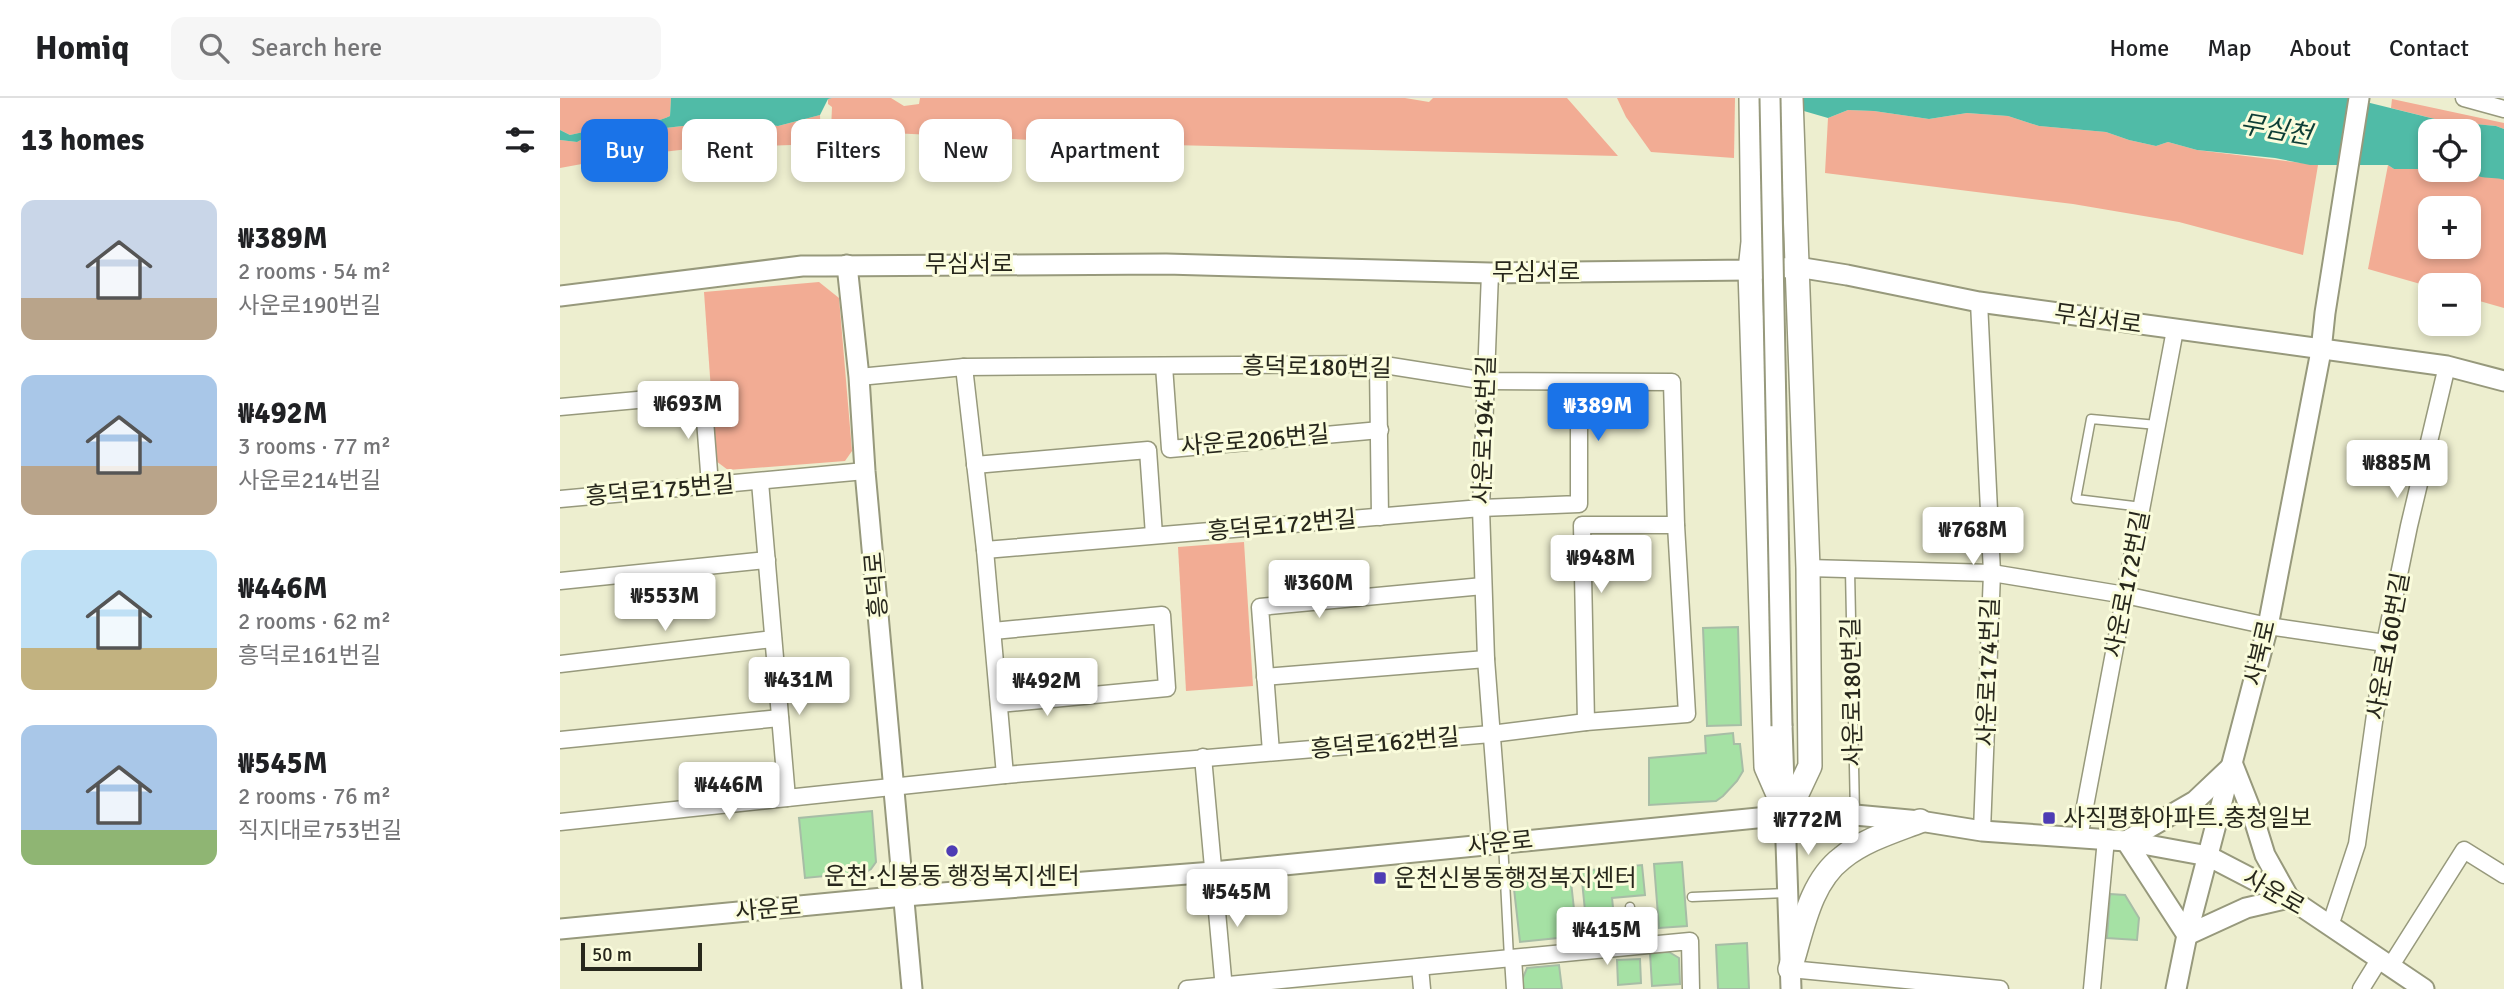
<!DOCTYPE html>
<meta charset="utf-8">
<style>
body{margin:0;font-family:Signika,"Noto Sans KR",sans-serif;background:#f6f6f6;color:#202124;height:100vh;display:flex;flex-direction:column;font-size:26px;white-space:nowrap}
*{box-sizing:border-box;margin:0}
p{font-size:23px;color:#757577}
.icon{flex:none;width:38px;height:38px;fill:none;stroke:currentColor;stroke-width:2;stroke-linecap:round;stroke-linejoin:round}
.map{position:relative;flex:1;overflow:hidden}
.panel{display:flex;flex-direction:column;background:#fff;width:560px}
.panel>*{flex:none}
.hud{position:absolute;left:21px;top:21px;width:665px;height:63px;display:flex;gap:14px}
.buttons{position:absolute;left:1858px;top:21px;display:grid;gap:14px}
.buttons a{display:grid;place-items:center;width:63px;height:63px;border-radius:14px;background:#fff;box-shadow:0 4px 10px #0003;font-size:35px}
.scale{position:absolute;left:21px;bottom:18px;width:121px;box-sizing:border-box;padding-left:7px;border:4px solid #27271c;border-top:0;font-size:19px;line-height:24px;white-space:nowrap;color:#27271c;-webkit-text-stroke:5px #fafcdc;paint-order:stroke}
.price{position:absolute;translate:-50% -60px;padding:0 16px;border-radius:7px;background:#fff;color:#222;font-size:23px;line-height:46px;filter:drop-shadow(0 2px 4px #0008)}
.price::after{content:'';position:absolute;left:50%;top:42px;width:21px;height:16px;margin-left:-10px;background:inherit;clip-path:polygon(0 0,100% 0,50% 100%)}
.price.active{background:#1a73e8;color:#fff}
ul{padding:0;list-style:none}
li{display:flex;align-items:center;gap:21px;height:175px;padding:0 21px}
li span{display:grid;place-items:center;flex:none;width:196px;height:140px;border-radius:14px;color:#555}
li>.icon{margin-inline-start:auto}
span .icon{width:84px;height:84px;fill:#fffc;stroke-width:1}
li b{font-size:30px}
h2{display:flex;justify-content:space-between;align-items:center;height:84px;padding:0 21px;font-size:30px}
.chip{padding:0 24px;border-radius:14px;background:#fff;box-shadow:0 4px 10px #0003;font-size:24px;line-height:63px}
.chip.active{background:#1a73e8;color:#fff}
header{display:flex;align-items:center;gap:42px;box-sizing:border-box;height:98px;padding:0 35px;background:#fff;border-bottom:2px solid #e0e0e0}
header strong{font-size:33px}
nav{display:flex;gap:38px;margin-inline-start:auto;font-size:24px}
.search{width:490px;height:63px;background:#f6f6f6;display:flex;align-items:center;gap:18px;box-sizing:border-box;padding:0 24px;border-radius:14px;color:#757577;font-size:26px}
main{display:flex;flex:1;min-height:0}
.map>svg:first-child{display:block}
</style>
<header>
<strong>Homiq</strong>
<div class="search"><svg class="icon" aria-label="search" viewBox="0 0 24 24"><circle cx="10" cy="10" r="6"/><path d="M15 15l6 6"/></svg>Search here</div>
<nav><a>Home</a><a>Map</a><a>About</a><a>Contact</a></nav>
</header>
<main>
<section class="panel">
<h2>13 homes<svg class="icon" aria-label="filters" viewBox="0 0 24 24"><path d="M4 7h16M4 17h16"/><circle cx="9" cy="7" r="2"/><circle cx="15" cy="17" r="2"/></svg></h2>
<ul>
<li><span style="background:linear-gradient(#c9d6e8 70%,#b9a48a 0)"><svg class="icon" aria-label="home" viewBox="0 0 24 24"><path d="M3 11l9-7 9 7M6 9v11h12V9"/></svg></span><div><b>₩389M</b><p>2 rooms · 54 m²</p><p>사운로190번길</p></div></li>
<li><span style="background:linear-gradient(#a9c7e8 65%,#b9a48a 0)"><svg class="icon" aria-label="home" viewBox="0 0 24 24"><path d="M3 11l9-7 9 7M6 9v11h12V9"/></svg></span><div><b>₩492M</b><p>3 rooms · 77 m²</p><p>사운로214번길</p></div></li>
<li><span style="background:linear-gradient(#bfe0f5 70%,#c2b280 0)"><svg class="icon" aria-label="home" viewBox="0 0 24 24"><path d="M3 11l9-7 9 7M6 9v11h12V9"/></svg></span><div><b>₩446M</b><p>2 rooms · 62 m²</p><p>흥덕로161번길</p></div></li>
<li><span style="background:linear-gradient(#a9c7e8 75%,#8fb573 0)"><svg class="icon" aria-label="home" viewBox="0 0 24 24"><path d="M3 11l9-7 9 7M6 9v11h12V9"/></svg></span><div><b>₩545M</b><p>2 rooms · 76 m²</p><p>직지대로753번길</p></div></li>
</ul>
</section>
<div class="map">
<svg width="1944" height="891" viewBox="0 0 1944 891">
<rect width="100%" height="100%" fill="#edeecf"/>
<g fill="#f2ac94" fill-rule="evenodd">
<path d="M0 0H111L110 18C96 24 80 29 64 25L10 37 0 32Z"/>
<path d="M272 0H331L344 8 359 6 360 0H845L869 4 873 0H1007L1058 58 532 45 271 32 272 9 268 6V1Z"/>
<path d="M1057 0H1175L1174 60 1091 54 1066 19Z"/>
<path d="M1832 1 1944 25V31L1936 28 1883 23 1831 10Z"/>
<path d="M1288 12 1314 13 1369 21 1407 15 1448 18 1479 28 1546 34 1569 42 1596 48 1608 44 1637 52 1758 67 1743 157 1619 124 1513 106 1265 75 1268 20Z"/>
<path d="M260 17 261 46 137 50 60 59 0 70V42L17 44 34 35 97 31 174 22 218 28Z"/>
<path d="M1828 67 1834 71H1871L1895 75 1901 72H1909V68L1944 82V210L1909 200V187H1871V189L1808 171ZM1871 110H1909V149H1871Z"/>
<path d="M259 184 279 200 292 353 285 363 168 372 156 363 144 194Z"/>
<path d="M684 444 693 588 626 593 618 449Z"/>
</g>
<g fill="#50bba7">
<path d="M111 0H272L268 1 260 17 218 28 174 22 97 31 34 35 17 44 0 42V32L10 37 64 25C80 29 96 24 110 18Z"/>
<path d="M1199 0H1790L1883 23 1936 28 1944 31V82C1937 79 1927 81 1918 78L1915 71 1909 68V33H1871V71H1834L1828 67H1750L1715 60 1637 52 1608 44 1596 48 1569 42 1546 34 1479 28 1448 18 1407 15 1369 21 1314 13 1288 12 1268 20Z"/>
</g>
<g fill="#a5e1a4" stroke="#a7bda6" stroke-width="2">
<path d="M1178 529 1181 627 1147 628 1143 530Z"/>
<path d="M1173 635 1174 646H1180L1183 673 1177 683 1163 698 1156 703 1089 707V660L1146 655 1145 638Z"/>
<path d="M312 713 316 764 311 771 306 774 245 780 239 720Z"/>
<path d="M1122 764 1127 828 1099 830 1094 766Z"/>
<path d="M1082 767 1085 797 1052 800 1056 838 1028 842 1021 773Z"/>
<path d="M1010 775 1017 838 960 844 953 782Z"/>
<path d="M1550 796 1565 797 1579 820 1577 842 1547 840Z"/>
<path d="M1187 845 1189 891H1158L1156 847Z"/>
<path d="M1109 854 1119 860 1120 886 1092 888 1090 855Z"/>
<path d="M1080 861 1081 885 1058 887 1057 862Z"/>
<path d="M999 867 1002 891H963L962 882 967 870Z"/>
</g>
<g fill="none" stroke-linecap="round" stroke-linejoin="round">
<defs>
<g id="service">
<path d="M1582 409 1516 401 1531 321 1597 327"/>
<path d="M1290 472 1295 717"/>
<path d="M943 744 949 860"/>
<path d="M1132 799 1228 795"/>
<path d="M1070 809 1074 848"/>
</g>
<g id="minor">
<path d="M1904 0 1944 11"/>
<path d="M930 175 921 410 926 561 940 744"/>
<path d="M1419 204 1432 475 1422 733"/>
<path d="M818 266 820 419"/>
<path d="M604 268 610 351 820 332"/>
<path d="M404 269 425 452 445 677"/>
<path d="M0 309 143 296 150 387"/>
<path d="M415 367 588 352 594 437"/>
<path d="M200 384 227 700"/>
<path d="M0 401 305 373"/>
<path d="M425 452 921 410 1019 406V285"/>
<path d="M1248 470 1432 475 1565 497 1708 528 1825 545"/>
<path d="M0 483 207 462"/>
<path d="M433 533 602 517 607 590 439 606"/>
<path d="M0 566 213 541"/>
<path d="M705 579 926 561"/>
<path d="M1026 624 1022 427H1116"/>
<path d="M0 642 220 620"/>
<path d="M711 654 700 509 923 488"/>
<path d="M643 659 664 891"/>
<path d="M0 724 445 677 931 636 1026 624 1127 616 1116 427 1112 284 926 283 818 266 404 269 299 279"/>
<path d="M1519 740 1615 232"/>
<path d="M1770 828 1797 746 1825 545 1849 428 1887 268"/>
<path d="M953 860 955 891"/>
<path d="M860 869 862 891"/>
<path d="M1830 869 1904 752 1944 777"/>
<path d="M1230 871 1440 891"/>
<path d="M627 891 1130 843 1131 891"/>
<path d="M1532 891 1546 741"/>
<path d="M1801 891 1819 862"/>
</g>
<g id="tertiary">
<path d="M287 167 299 279 305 373 352 891"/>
<path d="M0 198 242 168H265L606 166 930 175 1190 172 1237 169 1287 177 1419 204 1887 268 1944 283"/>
<path d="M1222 628 1231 891"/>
<path d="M1673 667 1692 715 1705 757 1729 800 1686 810 1627 837 1566 743 1635 703Z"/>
<path d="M0 831 344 798 653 774 1227 717 1276 715 1295 717 1360 723 1422 733 1566 743 1648 758 1729 800 1864 891"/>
<path d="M1616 891 1627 837 1708 528 1761 253 1765 215 1799 0"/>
</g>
<g id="secondary">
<path d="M1191 0 1193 144 1190 172 1206 669 1227 717"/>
<path d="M1227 717 1250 668 1248 470 1231 0"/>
<path d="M1230 871C1242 834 1249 785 1282 760 1304 742 1334 733 1360 723"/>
</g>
</defs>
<use href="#service" stroke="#97997c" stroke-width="11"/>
<use href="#minor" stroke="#97997c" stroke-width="19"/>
<use href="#tertiary" stroke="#97997c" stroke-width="23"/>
<use href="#secondary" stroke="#97997c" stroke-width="26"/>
<use href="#service" stroke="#fff" stroke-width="8"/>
<use href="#minor" stroke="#fff" stroke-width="16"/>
<use href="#tertiary" stroke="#fff" stroke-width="19"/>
<use href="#secondary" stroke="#fff" stroke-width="23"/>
<defs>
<path id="tertiary-bridge" d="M1210 0 1222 628"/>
</defs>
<use href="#tertiary-bridge" stroke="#97997c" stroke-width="23" stroke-linecap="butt"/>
<use href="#tertiary-bridge" stroke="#fff" stroke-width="19"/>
</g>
<g fill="#4e3db4" stroke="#fafcdc" stroke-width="2.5">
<rect x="1482" y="713" width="14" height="14" rx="3.5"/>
<circle cx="392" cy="753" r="7"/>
<rect x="813" y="773" width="14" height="14" rx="3.5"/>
</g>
<g text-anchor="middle" stroke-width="6" stroke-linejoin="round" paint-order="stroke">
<g font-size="24" fill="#27271c" stroke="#fafcdc">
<text x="409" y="174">무심서로</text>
<text x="976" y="182">무심서로</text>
<text transform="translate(1538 221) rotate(8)" y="8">무심서로</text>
<text transform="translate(757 269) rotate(1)" y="8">흥덕로180번길</text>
<text transform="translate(924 332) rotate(-88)" y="8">사운로194번길</text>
<text transform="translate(695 342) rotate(-5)" y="8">사운로206번길</text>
<text transform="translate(100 392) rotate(-5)" y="8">흥덕로175번길</text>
<text transform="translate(722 427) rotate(-5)" y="8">흥덕로172번길</text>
<text transform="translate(1567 486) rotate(-79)" y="8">사운로172번길</text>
<text transform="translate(316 487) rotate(-95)" y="8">흥덕로</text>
<text transform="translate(1828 548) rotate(-80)" y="8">사운로160번길</text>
<text transform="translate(1700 555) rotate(-77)" y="8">사북로</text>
<text transform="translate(1428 574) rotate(-88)" y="8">사운로174번길</text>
<text transform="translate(1292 594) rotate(-91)" y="8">사운로180번길</text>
<text transform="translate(825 645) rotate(-5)" y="8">흥덕로162번길</text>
<text transform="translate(940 745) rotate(-6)" y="8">사운로</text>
<text transform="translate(1714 794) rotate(30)" y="8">사운로</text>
<text transform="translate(208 811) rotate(-5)" y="8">사운로</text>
</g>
<g font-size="24" fill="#27271c" stroke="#fafcdc" text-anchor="start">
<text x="1503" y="728">사직평화아파트.충청일보</text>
<text x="392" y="786" text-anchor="middle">운천·신봉동 행정복지센터</text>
<text x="834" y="788">운천신봉동행정복지센터</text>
</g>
<g font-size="26" font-style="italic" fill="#0c3d35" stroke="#fafcdc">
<text transform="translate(1716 31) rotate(10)" y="9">무심천</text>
</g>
</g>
</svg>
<div class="buttons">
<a><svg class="icon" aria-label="locate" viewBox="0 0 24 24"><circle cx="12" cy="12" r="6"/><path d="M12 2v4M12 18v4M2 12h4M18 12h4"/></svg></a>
<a>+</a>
<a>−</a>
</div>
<div class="scale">50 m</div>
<b class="price" style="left:128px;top:343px">₩693M</b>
<b class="price active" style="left:1038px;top:345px">₩389M</b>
<b class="price" style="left:1837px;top:402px">₩885M</b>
<b class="price" style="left:1413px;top:469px">₩768M</b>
<b class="price" style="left:1041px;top:497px">₩948M</b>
<b class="price" style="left:759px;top:522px">₩360M</b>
<b class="price" style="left:105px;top:535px">₩553M</b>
<b class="price" style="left:239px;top:619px">₩431M</b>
<b class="price" style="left:487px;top:620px">₩492M</b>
<b class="price" style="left:169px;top:724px">₩446M</b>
<b class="price" style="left:1248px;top:759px">₩772M</b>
<b class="price" style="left:677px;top:831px">₩545M</b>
<b class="price" style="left:1047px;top:869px">₩415M</b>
<div class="hud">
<a class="chip active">Buy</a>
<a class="chip">Rent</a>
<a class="chip">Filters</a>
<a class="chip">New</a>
<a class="chip">Apartment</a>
</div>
</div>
</main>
